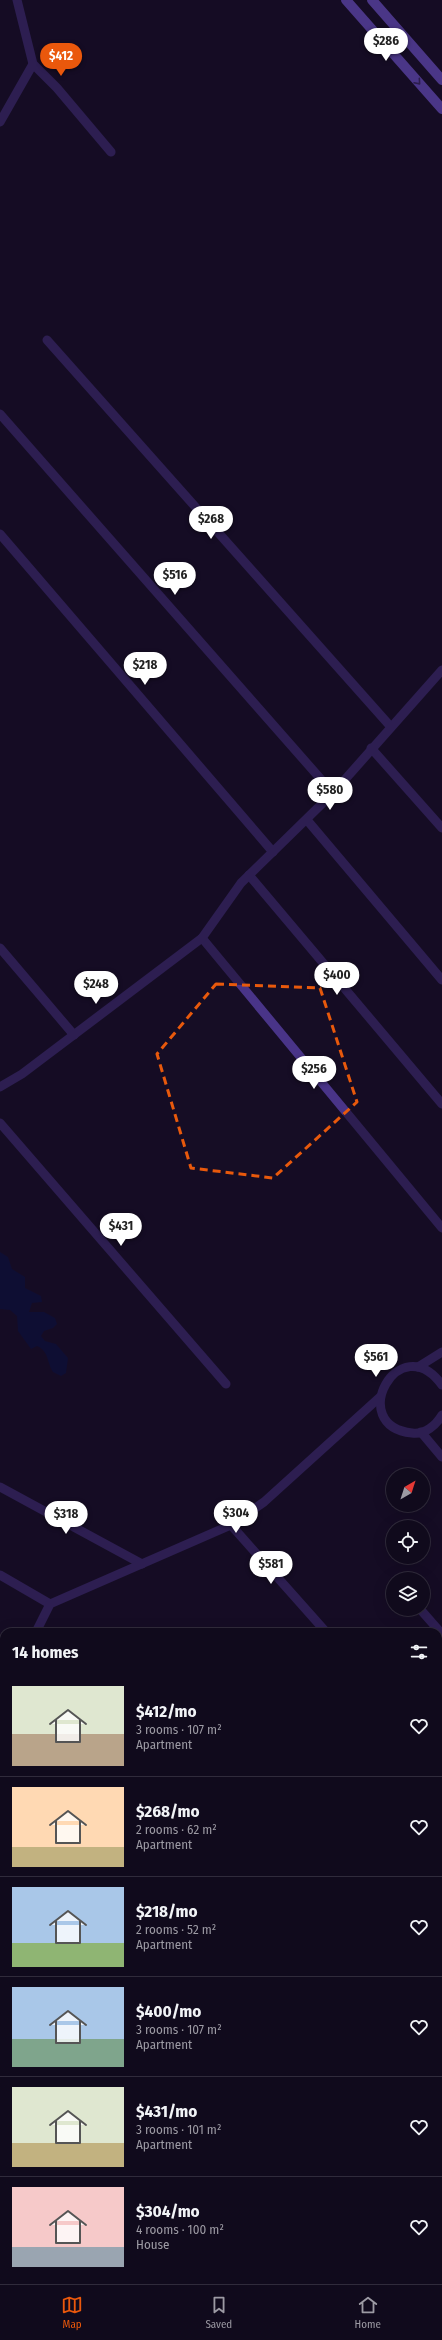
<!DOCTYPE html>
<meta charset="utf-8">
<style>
body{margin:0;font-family:"Fira Sans Condensed",sans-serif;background:#1e1829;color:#f1f3f6;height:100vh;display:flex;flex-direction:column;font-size:15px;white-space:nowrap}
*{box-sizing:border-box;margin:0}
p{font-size:13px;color:#9c9aa3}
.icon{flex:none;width:22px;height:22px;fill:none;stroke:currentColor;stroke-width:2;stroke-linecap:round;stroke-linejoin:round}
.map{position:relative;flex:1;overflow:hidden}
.sheet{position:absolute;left:0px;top:1628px;width:442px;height:656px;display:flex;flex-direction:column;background:#100a1c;border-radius:12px 12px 0 0;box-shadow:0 4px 16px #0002,0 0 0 1px #302b3b}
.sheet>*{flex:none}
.needle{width:26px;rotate:39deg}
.controls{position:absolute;left:386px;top:1468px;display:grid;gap:8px}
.controls a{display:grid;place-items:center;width:44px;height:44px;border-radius:50%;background:#100a1c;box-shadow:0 4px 16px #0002,0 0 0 1px #302b3b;font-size:20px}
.price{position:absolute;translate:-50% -34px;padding:0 9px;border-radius:14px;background:#fff;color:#222;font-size:13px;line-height:26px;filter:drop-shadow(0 1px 2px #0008)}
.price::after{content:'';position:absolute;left:50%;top:24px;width:12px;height:9px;margin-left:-6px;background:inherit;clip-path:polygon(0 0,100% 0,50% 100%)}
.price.active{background:#ea580c;color:#fff}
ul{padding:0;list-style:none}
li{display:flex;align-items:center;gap:12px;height:100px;padding:0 12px}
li+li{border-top:1px solid #302b3b}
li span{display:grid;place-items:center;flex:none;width:112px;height:80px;border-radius:0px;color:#555}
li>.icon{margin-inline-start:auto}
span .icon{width:48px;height:48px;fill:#fffc;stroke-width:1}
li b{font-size:17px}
h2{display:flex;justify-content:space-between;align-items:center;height:48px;padding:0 12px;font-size:17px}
.tab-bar{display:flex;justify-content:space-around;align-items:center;height:56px;border-top:1px solid #302b3b;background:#100a1c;font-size:11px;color:#9c9aa3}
.tab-bar a{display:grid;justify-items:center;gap:2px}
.tab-bar .active{color:#ea580c}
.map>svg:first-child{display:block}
</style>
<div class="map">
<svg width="442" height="2284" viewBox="0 0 442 2284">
<rect width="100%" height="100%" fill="#160d25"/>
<path fill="#061045" d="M0 1252 8 1257 12 1269 25 1277V1288L41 1296 42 1302 32 1303 29 1312H44L55 1318 57 1324 53 1328 44 1331 41 1336 45 1341 56 1344 68 1358 66 1373 61 1376 53 1372C47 1363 49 1351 37 1346L31 1349 18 1331 17 1316 10 1310 0 1309Z"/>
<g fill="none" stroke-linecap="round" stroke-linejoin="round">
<g stroke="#493488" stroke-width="9">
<path d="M17 0 33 64 57 88 111 152"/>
<path d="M0 122 33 64"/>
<path d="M47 340 391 727"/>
<path d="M0 414 333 793"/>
<path d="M0 534 273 852"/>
<path d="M371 748 442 828"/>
<path d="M307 820 442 980"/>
<path d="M249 875 442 1104"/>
<path d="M202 938 442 1228"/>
<path d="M0 948 74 1035"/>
<path d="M0 1087 22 1074 202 938 241 883 333 793 442 670"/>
<path d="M0 1123 226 1384"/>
<path d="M418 1367 442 1352"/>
<path d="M442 1385C399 1326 345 1426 412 1433 425 1435 436 1425 442 1415"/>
<path d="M421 1432 442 1457"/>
<path d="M0 1487 142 1564"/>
<path d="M231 1525 326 1632"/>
<path d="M0 1575 50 1604"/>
<path d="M420 1609 442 1634"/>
<path d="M36 1632 50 1604 231 1525 264 1502 380 1397"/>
<path d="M0 1711 4 1703"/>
<path d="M438 1760 442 1764"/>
<path d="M0 1932 4 1938"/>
<path d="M438 1997 442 1995"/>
<path d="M0 2125 4 2120"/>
<path d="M0 2130 4 2134"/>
<path d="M0 2266 4 2269"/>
<path d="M107 2284 109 2280"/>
<path d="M199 2284V2280"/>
<path d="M302 2284 306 2280"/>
</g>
<g stroke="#8b68ff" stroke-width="10">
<path d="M346 0 442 109"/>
<path d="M372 0 442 80"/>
</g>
</g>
<defs><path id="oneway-chevron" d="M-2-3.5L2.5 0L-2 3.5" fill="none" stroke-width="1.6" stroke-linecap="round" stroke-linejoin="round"/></defs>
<use stroke="#45317c" href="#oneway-chevron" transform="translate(418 82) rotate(49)"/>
<path d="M0 0H442V2284H0ZM216 984 320 988 357 1102 273 1178 191 1168 157 1054Z" fill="#160d25" fill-opacity=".55" fill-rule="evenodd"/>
<path fill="none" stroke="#e8590c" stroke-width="3" stroke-dasharray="8 5" stroke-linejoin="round" d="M216 984 320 988 357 1102 273 1178 191 1168 157 1054Z"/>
</svg>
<div class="controls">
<a><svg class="needle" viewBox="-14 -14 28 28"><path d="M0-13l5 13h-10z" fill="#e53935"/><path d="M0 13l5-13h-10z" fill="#9c9aa3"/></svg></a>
<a><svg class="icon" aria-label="locate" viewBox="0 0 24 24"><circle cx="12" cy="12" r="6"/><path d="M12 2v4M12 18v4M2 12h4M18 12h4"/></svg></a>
<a><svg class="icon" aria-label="layers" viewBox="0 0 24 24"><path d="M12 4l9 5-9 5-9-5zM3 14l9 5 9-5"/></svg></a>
</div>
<b class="price" style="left:386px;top:62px">$286</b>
<b class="price active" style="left:61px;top:77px">$412</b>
<b class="price" style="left:211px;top:540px">$268</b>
<b class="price" style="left:175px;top:596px">$516</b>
<b class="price" style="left:145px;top:686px">$218</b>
<b class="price" style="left:330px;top:811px">$580</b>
<b class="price" style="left:337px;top:996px">$400</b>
<b class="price" style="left:96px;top:1005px">$248</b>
<b class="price" style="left:314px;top:1090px">$256</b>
<b class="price" style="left:121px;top:1247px">$431</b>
<b class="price" style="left:376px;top:1378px">$561</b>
<b class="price" style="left:236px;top:1534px">$304</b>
<b class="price" style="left:66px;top:1535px">$318</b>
<b class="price" style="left:271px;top:1585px">$581</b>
<section class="sheet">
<h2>14 homes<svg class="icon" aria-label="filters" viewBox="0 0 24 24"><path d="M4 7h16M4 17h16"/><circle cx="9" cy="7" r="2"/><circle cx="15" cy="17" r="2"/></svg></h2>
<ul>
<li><span style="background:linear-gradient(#dfe7d0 60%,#b9a48a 0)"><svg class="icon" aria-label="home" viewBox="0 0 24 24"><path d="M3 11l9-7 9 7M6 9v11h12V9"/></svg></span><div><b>$412/mo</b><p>3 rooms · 107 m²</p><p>Apartment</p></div><svg class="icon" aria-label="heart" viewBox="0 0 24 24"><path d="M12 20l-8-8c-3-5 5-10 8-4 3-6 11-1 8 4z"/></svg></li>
<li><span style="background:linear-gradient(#ffd9b3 75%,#c2b280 0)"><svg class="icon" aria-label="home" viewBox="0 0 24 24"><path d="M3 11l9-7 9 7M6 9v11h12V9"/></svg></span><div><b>$268/mo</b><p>2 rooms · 62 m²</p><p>Apartment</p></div><svg class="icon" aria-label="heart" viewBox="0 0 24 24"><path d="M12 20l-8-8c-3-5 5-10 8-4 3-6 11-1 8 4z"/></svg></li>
<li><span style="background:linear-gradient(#a9c7e8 70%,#8fb573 0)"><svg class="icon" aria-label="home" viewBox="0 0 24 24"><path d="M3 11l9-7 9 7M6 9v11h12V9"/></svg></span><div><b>$218/mo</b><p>2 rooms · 52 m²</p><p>Apartment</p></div><svg class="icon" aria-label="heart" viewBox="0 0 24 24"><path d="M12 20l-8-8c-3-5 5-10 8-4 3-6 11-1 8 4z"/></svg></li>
<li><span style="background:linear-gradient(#a9c7e8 65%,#7fa58c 0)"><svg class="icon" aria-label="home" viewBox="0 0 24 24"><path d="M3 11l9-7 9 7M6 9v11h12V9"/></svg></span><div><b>$400/mo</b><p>3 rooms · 107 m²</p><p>Apartment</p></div><svg class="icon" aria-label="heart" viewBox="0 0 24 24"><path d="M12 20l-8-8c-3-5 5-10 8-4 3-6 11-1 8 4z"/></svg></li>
<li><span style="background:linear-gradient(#dfe7d0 70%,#c2b280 0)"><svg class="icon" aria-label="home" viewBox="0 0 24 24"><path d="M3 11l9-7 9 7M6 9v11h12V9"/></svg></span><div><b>$431/mo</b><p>3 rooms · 101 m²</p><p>Apartment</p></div><svg class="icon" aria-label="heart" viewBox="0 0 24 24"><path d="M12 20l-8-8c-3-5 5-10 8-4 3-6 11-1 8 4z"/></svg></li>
<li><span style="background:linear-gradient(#f6c9c9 75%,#9aa5b1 0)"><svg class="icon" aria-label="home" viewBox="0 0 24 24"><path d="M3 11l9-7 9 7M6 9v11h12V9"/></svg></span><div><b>$304/mo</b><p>4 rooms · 100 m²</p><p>House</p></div><svg class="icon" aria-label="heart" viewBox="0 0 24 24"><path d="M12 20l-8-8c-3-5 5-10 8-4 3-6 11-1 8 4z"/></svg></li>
</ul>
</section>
</div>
<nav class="tab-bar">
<a class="active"><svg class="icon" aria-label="map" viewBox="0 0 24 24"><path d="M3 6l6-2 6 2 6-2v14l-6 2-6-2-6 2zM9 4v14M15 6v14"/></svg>Map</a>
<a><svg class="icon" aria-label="saved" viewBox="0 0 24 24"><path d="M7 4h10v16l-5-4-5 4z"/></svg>Saved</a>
<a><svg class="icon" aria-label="home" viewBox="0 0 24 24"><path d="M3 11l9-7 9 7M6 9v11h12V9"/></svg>Home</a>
</nav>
